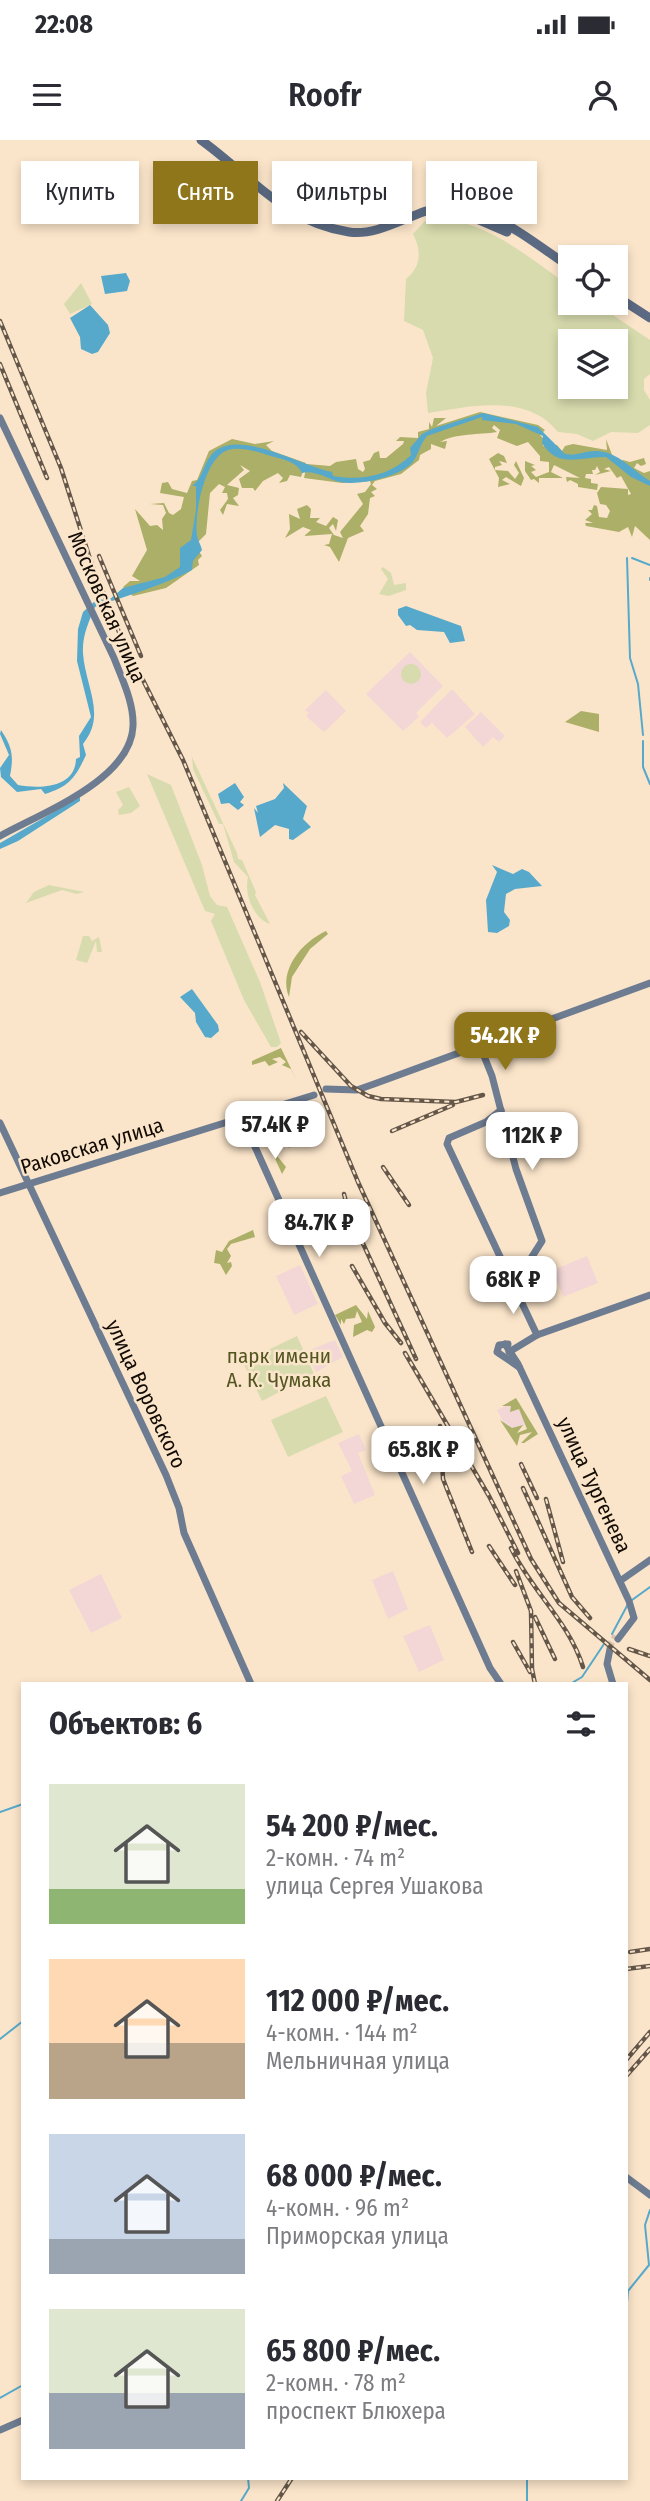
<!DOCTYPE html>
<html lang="ru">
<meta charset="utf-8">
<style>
body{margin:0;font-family:"Fira Sans Condensed",sans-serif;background:#f2f2f3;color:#2b2b33;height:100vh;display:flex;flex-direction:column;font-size:26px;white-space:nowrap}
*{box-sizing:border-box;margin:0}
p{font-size:23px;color:#7c7c81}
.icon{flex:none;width:38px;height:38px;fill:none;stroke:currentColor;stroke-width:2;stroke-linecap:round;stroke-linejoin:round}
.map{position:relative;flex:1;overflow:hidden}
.sheet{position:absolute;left:21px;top:1542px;width:607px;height:798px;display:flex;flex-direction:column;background:#fff;border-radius:0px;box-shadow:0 4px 10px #0003}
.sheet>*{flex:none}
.guide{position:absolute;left:21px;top:21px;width:609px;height:63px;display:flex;gap:14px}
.fabs{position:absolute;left:558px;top:105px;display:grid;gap:14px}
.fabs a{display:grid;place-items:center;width:70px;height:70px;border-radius:0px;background:#fff;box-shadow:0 4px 10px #0003;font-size:35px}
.price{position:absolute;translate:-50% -60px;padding:0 16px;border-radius:14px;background:#fff;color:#222;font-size:23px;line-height:46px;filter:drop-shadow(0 2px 4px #0008)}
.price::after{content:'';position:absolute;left:50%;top:42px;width:21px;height:16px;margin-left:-10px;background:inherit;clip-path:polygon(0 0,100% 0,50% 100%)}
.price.selected{background:#8f761b;color:#fff}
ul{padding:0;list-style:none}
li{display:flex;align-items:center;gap:21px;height:175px;padding:0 28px}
li span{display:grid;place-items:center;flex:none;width:196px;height:140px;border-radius:0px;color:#555}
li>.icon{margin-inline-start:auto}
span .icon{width:84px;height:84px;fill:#fffc;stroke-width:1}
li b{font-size:30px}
h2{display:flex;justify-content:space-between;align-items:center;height:84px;padding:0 28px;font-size:30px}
.tag{padding:0 24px;border-radius:0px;background:#fff;box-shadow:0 4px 10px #0003;font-size:24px;line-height:63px}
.tag.selected{background:#8f761b;color:#fff}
.status{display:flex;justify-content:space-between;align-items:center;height:49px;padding:0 35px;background:#fff;direction:ltr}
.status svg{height:19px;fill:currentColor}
header{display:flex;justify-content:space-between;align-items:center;height:91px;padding:0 28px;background:#fff;font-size:32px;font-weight:600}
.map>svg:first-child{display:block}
</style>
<div class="status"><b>22:08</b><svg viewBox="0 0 49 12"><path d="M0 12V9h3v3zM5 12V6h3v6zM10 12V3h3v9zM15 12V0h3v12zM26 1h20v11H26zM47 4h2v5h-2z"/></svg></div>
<header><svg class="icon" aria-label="menu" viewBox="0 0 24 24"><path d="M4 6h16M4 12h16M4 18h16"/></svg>Roofr<svg class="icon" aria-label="person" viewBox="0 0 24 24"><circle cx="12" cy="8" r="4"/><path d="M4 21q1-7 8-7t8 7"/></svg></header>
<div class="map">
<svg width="650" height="2361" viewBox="0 0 650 2361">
<rect width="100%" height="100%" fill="#fbe5ca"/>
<g fill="#f2d7d6">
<path d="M410 512 443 546 416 573 419 577 403 591 366 554Z"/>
<path d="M452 549 475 574 447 598 432 583 426 588 420 582Z"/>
<path d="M326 550 346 571 324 592 306 576 309 573 305 570Z"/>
<path d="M481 572 505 596 499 602 493 597 483 607 465 587Z"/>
<path d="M587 1116 598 1143 563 1157 553 1130Z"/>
<path d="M300 1125 318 1164 294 1175 276 1136Z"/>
<path d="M335 1200 343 1217 316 1232 305 1212Z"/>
<path d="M516 1261 528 1284 509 1293 497 1270Z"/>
<path d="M359 1294 366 1310 358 1313 375 1355 354 1364 341 1336 352 1331 338 1303Z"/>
<path d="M393 1431 408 1469 388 1479 372 1440Z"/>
<path d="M101 1434 122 1478 91 1493 69 1450Z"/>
<path d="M430 1485 444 1520 419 1532 403 1496Z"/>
</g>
<g fill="#d7dbad" fill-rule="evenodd">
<path d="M450 80C495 87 533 121 570 146V163H595L650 200V234L644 239V250L650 260V285L638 293 611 292 593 301 577 294 558 292C527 253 471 266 428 273L426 253 433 218 423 190 404 181 406 139C421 127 422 111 413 94L425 81ZM570 201H616V247H570Z"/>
<path d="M81 143 92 164 70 174 64 164Z"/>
<path d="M383 427 391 433 394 445 406 443V450L389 456 379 454 388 439 381 429Z"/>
<circle cx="411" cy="534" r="10"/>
<path d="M192 617 237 713 238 719 242 720 256 752 255 755 270 784C253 778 244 754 248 737L234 722 223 684H219L193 629Z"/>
<path d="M147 634 171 645 202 725 210 756 217 765 227 767 260 842 281 903 277 907H271L244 860 211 781 215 774 205 771Z"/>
<path d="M129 647 140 666 131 673 119 675 118 670 123 665 116 652Z"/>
<path d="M49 745 84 752 77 754 62 750 26 763 34 752Z"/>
<path d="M83 796H89L92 801 99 797 102 812H97L96 801 87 823 76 820Z"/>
<path d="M549 1129 557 1152 541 1157 532 1134Z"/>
<path d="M297 1196 314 1234 262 1261 243 1222Z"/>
<path d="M326 1256 343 1292 288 1317 271 1280Z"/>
</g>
<g fill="#acaf67">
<path d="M480 272 538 285 545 290 540 295 544 299 543 306 557 305 562 311 565 306 573 304 607 310 606 299 616 325 623 320 630 322 644 318 646 324 641 326 637 323 634 328 644 333 650 331V400L635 386 632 397 628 387 619 392 586 386 585 383H593L585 380 592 374 588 370H592L594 365 597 366 599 377 607 378 610 371 606 365 600 364 597 353 601 347 628 349V355L631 354 621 336 617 338 609 327 604 329 611 331 595 335 600 332 597 326 595 330H592L593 334H586L585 338 591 339V343L598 344 597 350 578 347V344L570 340 567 342 566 337 580 338 554 325 551 332 563 338H539V343L534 339 531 340 525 331V321L535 325 531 326 536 330 531 332 536 337 549 332V322L540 321V316L528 302 517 306 497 298 500 290 494 285 492 288 497 292C479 295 456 293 440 302L447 301 445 309 431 304V309L420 315 419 320 401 334 375 341 372 345 377 349 371 352 375 356 370 358 368 374 360 386 364 391 348 398 339 422 330 407 324 405 329 404 332 394 304 396 311 390 303 387 285 398 290 389 289 374 300 379 297 369 307 365 311 369 310 378H320L316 382 326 386 333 377 338 380 336 391 333 384 329 388 334 395 343 398 340 392 363 364 357 354 365 352 371 344 370 341 342 343 304 338 307 324 330 326 336 322 356 319 358 329 363 332 365 329 363 322 370 320 374 313 379 311 380 318H386L403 304 404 301H396L400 297 418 298V292L429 289V282L432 287 434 278H446L436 286Z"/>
<path d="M232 299 255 304 274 301 266 305 272 311 306 323 301 337 290 335 287 341 279 343 283 338 278 333 263 341 255 351 253 348H242L239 339 250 331 240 325 244 330 227 345 239 348 238 355 233 358 239 366 227 364 223 375 220 370 228 359 227 353H222L225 347 219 344 210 353 206 394 195 405 202 416 198 420 199 425 166 448 133 456 123 447 130 441H140L132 436 147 410 135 369 150 386 157 385 163 390 162 379 166 373 163 365 150 364 164 363 169 373 173 375 181 369 184 357 160 353 162 343 168 342 172 349 187 353 192 341 197 340 209 311Z"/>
<path d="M498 313 504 316 507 323 499 321 502 325 495 327V330L508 331 515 339 519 333 514 325 516 321 524 338 521 346 506 337 502 340 510 344 498 347 499 338 489 319Z"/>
<path d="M581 571 599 574V592L565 582Z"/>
<path d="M326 791 328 794 310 809 292 837 289 857C278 830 302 802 326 791Z"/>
<path d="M281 908 298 943 291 929 282 925 286 922 280 917 272 919 278 922 269 926 265 921 252 925V921Z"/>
<path d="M289 981 292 982 299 999 307 1002 301 1004 292 986 286 990 293 1005 289 1008 280 989 270 993 276 1006 274 1012 286 1027 282 1034 267 1001V993Z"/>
<path d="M253 1090 255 1097 231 1104 227 1109 231 1116 227 1123 231 1122 232 1126 226 1135 220 1124 214 1123 216 1110 222 1112 229 1101Z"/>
<path d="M356 1165 367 1179 368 1171 375 1187 372 1192 367 1190 353 1197 354 1185 362 1182 357 1171 355 1178 346 1179 344 1184 341 1179V1185L335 1175Z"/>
<path d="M516 1258 538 1294 524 1303H521L532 1292 520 1295 517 1306 500 1280 512 1288 523 1285 517 1293 527 1289 519 1269 510 1272 511 1266H502Z"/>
</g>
<g fill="#56a9cb">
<path d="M126 133 130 141 127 151 105 154 101 136Z"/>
<path d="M90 165 108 185 110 193 98 212 92 214 81 209 80 197 70 178Z"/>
<path d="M483 273 538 287 565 314C577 316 587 310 598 311 618 312 634 331 650 341V346L631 337 606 317C582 316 558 330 542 303L543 296 516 284 482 280V277L427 296C420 304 418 316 412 323 398 338 354 347 336 341 325 337 313 330 302 333 296 320 279 319 268 315 259 312 240 306 228 310 205 317 194 373 197 396 198 401 201 405 202 410L193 421 192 430C162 446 128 455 95 467 89 481 82 496 83 513 85 546 107 575 83 604L86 615C75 638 70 646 45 654L41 649 17 652 1 637 0 628 9 615 0 594 1 590C12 607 14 615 10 636L18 645C41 649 75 648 76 619L80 617 79 596 91 577 77 521 78 489 83 472 96 460 110 459 123 448 165 437 180 427V408L191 400 196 370V346H192C203 338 203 324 212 314 237 287 301 326 332 332L333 336C361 341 390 336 411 315L410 308 422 294 432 289Z"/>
<path d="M406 466 461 486 465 501 450 503 444 492 417 490 410 485 406 486 398 475V469Z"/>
<path d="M235 643 244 657 240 662 244 665 238 670 229 663 221 664 218 654Z"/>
<path d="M283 643 307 666 303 679 311 687 293 700 289 699V689L275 685 260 697 254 668 258 673 256 666 275 659 284 648Z"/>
<path d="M80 657V661L18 701 0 709V703Z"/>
<path d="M492 725 513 734 522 729 529 732 542 746 515 749 506 754 504 772 510 780 509 786 497 793 488 792 486 760 497 732Z"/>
<path d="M192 849 218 885 219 891 211 898 205 897 196 882 195 873 180 857Z"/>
</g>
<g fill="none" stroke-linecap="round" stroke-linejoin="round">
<g stroke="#56a9cb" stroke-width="2">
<path d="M627 418 630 518 638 544 643 595"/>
<path d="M632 418 650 425"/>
<path d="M650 438V440"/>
<path d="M643 601V627L650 644"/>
<path d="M632 1460 650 1447"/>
<path d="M612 1494 628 1464"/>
<path d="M570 1544 582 1537 604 1504"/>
<path d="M0 1672 23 1664"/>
<path d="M0 1899 23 1881"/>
<path d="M626 2174 628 2151 649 2125 645 2085 650 2070"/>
<path d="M0 2258 23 2245"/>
<path d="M527 2338V2361"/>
<path d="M241 2361 249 2348 248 2338"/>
</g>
<path stroke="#d8c4ac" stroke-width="7" stroke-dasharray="7 3.5" stroke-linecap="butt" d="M608 1508 616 1496"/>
<g stroke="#6e7c91" stroke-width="7">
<path d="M0 278 114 518C122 539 134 563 133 586 131 640 41 673 0 696"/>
<path d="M480 906 492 936 516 1029 542 1101 514 1145"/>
<path d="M326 949 357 950 374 944 650 843"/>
<path d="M501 970 486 982 449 998 447 1004 537 1195"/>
<path d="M242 978 490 1528 501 1544"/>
<path d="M0 983 166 1335 179 1368 184 1393 251 1544"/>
<path d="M0 1053 314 955"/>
<path d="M505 1204 518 1224 629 1461 634 1478 618 1499"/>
<path d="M508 1204 499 1205 497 1212 519 1227"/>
<path d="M509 1212 537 1195 650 1155"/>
<path d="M620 1441 650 1420"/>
<path d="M610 1509 607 1524 613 1544"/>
<path d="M626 2037 650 2055"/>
<path d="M0 2290 23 2280"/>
</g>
<g stroke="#5b6a82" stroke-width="9">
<path d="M201 0C251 36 284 82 349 92 375 96 402 79 426 71 479 54 529 100 570 127"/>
<path d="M444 72 470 76 507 92"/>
<path d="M616 156 650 178"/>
</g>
<defs>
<g id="rail">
<path d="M0 181 61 328 90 419 119 492 183 620 358 1042 531 1419 559 1463 650 1540"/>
<path d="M0 224 47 338"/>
<path d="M99 416 141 516"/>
<path d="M301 892 351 946 368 956 381 959 456 962 483 955"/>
<path d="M392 991 453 965"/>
<path d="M383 1027 409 1065"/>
<path d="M344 1054 351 1081"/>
<path d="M349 1073 416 1219"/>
<path d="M352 1126 385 1183 401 1203"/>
<path d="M405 1213 489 1356 518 1413"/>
<path d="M440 1286 443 1339 472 1412"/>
<path d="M521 1324 537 1358"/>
<path d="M523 1348 572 1457 590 1478"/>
<path d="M546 1359 563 1422"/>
<path d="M489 1406 515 1445"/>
<path d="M511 1408C531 1450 569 1482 583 1527"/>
<path d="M516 1431 531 1471 532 1529 535 1544"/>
<path d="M535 1477 555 1519"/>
<path d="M513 1502 530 1532"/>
<path d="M629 1509 650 1516"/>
<path d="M630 1812 650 1809"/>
<path d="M626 1829 650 1826"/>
<path d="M626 1920 650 1892"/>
<path d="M627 1935 650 1909"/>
<path d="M277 2361 292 2338"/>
</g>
</defs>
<use href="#rail" stroke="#645749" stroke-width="4.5"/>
<use href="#rail" stroke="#fbe5ca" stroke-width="2" stroke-dasharray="5" stroke-linecap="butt"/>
</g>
<g text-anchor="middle" stroke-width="5" stroke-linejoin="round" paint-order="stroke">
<g font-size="21" fill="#120b04" stroke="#fbe5ca">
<text transform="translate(107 467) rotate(66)" y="7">Московская улица</text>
<text transform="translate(92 1006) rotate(-17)" y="7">Раковская улица</text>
<text transform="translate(146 1254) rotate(65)" y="7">улица Воровского</text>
<text transform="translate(594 1345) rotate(65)" y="7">улица Тургенева</text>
</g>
<g font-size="21" fill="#535520" stroke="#fbe5ca">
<text x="279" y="1223">парк имени<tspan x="279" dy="24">А. К. Чумака</tspan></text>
</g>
</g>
</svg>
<div class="fabs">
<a><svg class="icon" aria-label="locate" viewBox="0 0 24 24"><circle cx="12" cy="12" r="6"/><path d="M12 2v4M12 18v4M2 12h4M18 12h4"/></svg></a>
<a><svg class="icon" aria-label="layers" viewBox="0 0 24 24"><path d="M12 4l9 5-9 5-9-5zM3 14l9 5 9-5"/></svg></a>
</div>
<b class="price selected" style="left:505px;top:932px">54.2K ₽</b>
<b class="price" style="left:275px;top:1021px">57.4K ₽</b>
<b class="price" style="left:532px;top:1032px">112K ₽</b>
<b class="price" style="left:319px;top:1119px">84.7K ₽</b>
<b class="price" style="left:513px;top:1176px">68K ₽</b>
<b class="price" style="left:423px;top:1346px">65.8K ₽</b>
<div class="guide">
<a class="tag">Купить</a>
<a class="tag selected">Снять</a>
<a class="tag">Фильтры</a>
<a class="tag">Новое</a>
</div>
<section class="sheet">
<h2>Объектов: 6<svg class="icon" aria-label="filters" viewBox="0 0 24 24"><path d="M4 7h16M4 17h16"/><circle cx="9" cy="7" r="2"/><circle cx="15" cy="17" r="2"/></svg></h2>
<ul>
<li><span style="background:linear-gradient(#dfe7d0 75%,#8fb573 0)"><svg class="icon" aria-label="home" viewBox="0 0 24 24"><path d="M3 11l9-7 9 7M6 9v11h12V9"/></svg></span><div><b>54 200 ₽/мес.</b><p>2-комн. · 74 m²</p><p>улица Сергея Ушакова</p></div></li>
<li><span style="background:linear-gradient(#ffd9b3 60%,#b9a48a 0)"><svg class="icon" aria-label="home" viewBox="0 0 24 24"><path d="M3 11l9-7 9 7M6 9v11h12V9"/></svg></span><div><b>112 000 ₽/мес.</b><p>4-комн. · 144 m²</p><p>Мельничная улица</p></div></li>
<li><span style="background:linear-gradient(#c9d6e8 75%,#9aa5b1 0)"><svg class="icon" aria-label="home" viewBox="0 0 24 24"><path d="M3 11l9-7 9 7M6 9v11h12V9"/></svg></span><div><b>68 000 ₽/мес.</b><p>4-комн. · 96 m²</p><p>Приморская улица</p></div></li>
<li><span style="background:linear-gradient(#dfe7d0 60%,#9aa5b1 0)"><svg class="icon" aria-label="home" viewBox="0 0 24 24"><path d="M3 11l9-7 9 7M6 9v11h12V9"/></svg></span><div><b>65 800 ₽/мес.</b><p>2-комн. · 78 m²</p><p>проспект Блюхера</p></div></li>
</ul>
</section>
</div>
